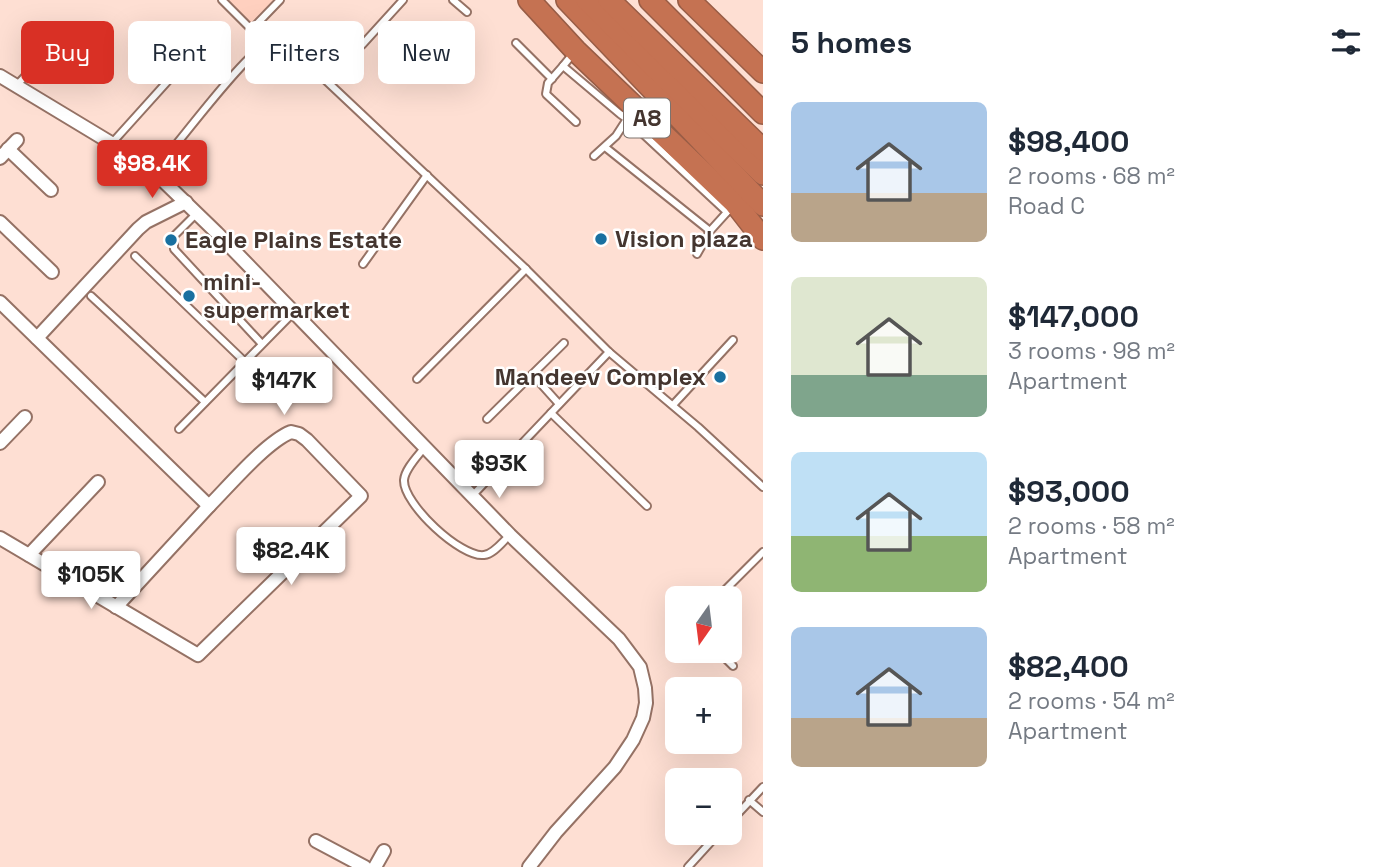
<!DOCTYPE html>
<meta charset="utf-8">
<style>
body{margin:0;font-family:"Space Grotesk",sans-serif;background:#f6f6f7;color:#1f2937;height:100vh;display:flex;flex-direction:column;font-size:26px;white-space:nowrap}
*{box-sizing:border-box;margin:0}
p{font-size:23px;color:#747a83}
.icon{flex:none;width:38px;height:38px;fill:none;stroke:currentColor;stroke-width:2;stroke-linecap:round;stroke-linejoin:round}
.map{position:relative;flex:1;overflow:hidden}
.drawer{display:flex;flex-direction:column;background:#fff;width:630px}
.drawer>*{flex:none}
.banner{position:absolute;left:21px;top:21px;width:637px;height:63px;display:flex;gap:14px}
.needle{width:46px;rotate:194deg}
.tools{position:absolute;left:665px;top:586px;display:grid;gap:14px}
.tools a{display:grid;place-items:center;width:77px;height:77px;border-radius:10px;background:#fff;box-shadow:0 7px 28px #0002;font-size:35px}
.price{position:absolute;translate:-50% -60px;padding:0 16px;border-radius:7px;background:#fff;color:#222;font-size:23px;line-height:46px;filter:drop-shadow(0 2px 4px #0008)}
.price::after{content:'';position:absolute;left:50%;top:42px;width:21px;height:16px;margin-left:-10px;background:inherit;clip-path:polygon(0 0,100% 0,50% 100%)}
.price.active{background:#d93025;color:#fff}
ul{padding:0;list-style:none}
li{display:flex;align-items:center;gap:21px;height:175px;padding:0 28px}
li span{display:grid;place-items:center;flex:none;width:196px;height:140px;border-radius:10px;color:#555}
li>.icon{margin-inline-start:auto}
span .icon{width:84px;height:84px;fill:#fffc;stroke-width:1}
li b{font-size:30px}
h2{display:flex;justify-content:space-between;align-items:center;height:84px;padding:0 28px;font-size:30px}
.tag{padding:0 24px;border-radius:10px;background:#fff;box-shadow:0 7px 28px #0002;font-size:24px;line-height:63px}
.tag.active{background:#d93025;color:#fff}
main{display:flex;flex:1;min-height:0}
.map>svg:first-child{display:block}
</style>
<main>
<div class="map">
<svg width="763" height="867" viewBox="0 0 763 867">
<rect width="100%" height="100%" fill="#fedfd3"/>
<path fill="#ffd0bf" d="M224 0H275L249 25Z"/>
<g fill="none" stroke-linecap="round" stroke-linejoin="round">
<defs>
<g id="lane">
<path d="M222 0 248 26 262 46"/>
<path d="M453 0 467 12"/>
<path d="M251 30 280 0"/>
<path d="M516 43 552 79"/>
<path d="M362 45 403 0"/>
<path d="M572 55 563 66 620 114 627 119 630 117"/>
<path d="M563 66 548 83 546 94 576 122"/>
<path d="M16 86 49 51 66 57 80 70"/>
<path d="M112 143 203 42"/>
<path d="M605 147 710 231"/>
<path d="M594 156 616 136 627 119 727 212"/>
<path d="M154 172C171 152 248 50 266 45 280 42 290 49 301 57L526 269 609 352 698 427 763 487"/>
<path d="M196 214 174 236V249L261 343"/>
<path d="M697 254 710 231 729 210"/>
<path d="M135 256 244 361"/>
<path d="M363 264 427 175"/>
<path d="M91 296 205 402"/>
<path d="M533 375 559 404"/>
<path d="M417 379 526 269"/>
<path d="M673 405 733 340"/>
<path d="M551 413 647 506"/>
<path d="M487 419 564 343"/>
<path d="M179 429 293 313"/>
<path d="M424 448C417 457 405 469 404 480 403 504 461 558 484 555 494 554 503 541 510 535"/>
<path d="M472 496 609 352"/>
<path d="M717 598 763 552"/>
<path d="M718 651 733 666"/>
<path d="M749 800 763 812"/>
<path d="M730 822 763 787"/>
<path d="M688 867 719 833"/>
</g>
<g id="street">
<path d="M0 76 121 149 154 172 217 233 510 535 619 639 640 667 645 688 646 703 643 718 633 740 615 767 556 832 529 867"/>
<path d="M8 149 51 190"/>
<path d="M0 158 17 140"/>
<path d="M0 222 52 272"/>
<path d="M0 302 209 506 116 607"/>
<path d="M37 338 138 229 146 222 186 202"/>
<path d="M0 443 25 417"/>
<path d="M0 538 198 655 361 496 307 440 299 434 291 432C266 442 229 486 209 506"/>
<path d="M29 555 98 482"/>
<path d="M316 841 365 867"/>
<path d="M375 867 384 851"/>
</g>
<g id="highway">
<path d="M529 0 576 51 735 203 763 239"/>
<path d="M567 0 763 205"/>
<path d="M587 0 763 174"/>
<path d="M609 0 763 150"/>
<path d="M650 0 763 113"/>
<path d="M689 0 763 72"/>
</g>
</defs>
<use href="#lane" stroke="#957265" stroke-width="10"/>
<use href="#street" stroke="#957265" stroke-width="16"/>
<use href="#highway" stroke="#985d46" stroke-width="24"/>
<use href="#lane" stroke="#fff" stroke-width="6"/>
<use href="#street" stroke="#fff" stroke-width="12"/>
<use href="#highway" stroke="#c57252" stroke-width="21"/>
</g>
<g fill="#1970a0" stroke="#fff" stroke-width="2.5">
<circle cx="601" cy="239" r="7"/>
<circle cx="171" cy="240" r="7"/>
<circle cx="189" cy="296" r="7"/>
<circle cx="720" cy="377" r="7"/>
</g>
<g text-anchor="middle" stroke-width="5" stroke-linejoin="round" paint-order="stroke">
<rect fill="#fff" stroke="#7c726d" stroke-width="2" x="624" y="98.5" width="46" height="39" rx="5"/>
<g font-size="23" font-weight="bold" fill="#44352f">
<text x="647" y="126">A8</text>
</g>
<g font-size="24" font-weight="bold" fill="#44352f" stroke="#fff" text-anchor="start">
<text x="615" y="247">Vision plaza</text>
<text x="185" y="248">Eagle Plains Estate</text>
<text x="203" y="290">mini-<tspan x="203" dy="28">supermarket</tspan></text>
<text x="706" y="385" text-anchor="end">Mandeev Complex</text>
</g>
</g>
</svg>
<div class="tools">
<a><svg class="needle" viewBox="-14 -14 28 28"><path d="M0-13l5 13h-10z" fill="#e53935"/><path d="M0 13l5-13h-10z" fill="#747a83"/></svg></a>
<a>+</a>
<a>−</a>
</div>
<b class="price active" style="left:152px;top:200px">$98.4K</b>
<b class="price" style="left:284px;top:417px">$147K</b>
<b class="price" style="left:499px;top:500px">$93K</b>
<b class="price" style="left:291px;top:587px">$82.4K</b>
<b class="price" style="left:91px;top:611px">$105K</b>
<div class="banner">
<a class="tag active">Buy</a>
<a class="tag">Rent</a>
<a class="tag">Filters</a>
<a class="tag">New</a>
</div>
</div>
<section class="drawer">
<h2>5 homes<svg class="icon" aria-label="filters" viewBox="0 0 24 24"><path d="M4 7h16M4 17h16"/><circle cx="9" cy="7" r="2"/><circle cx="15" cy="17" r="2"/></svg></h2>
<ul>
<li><span style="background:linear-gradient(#a9c7e8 65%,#b9a48a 0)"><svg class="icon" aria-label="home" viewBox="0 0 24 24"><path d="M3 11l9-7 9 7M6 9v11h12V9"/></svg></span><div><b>$98,400</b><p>2 rooms · 68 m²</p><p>Road C</p></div></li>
<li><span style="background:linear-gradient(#dfe7d0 70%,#7fa58c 0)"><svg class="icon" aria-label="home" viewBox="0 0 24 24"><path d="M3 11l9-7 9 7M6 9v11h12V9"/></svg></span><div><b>$147,000</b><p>3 rooms · 98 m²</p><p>Apartment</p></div></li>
<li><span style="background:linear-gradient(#bfe0f5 60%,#8fb573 0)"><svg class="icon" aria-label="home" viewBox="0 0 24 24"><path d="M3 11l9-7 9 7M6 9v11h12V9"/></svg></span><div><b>$93,000</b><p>2 rooms · 58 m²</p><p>Apartment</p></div></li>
<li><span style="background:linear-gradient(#a9c7e8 65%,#b9a48a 0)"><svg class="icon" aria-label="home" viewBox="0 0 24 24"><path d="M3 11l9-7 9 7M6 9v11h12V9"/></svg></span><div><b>$82,400</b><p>2 rooms · 54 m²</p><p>Apartment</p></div></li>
</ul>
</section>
</main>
